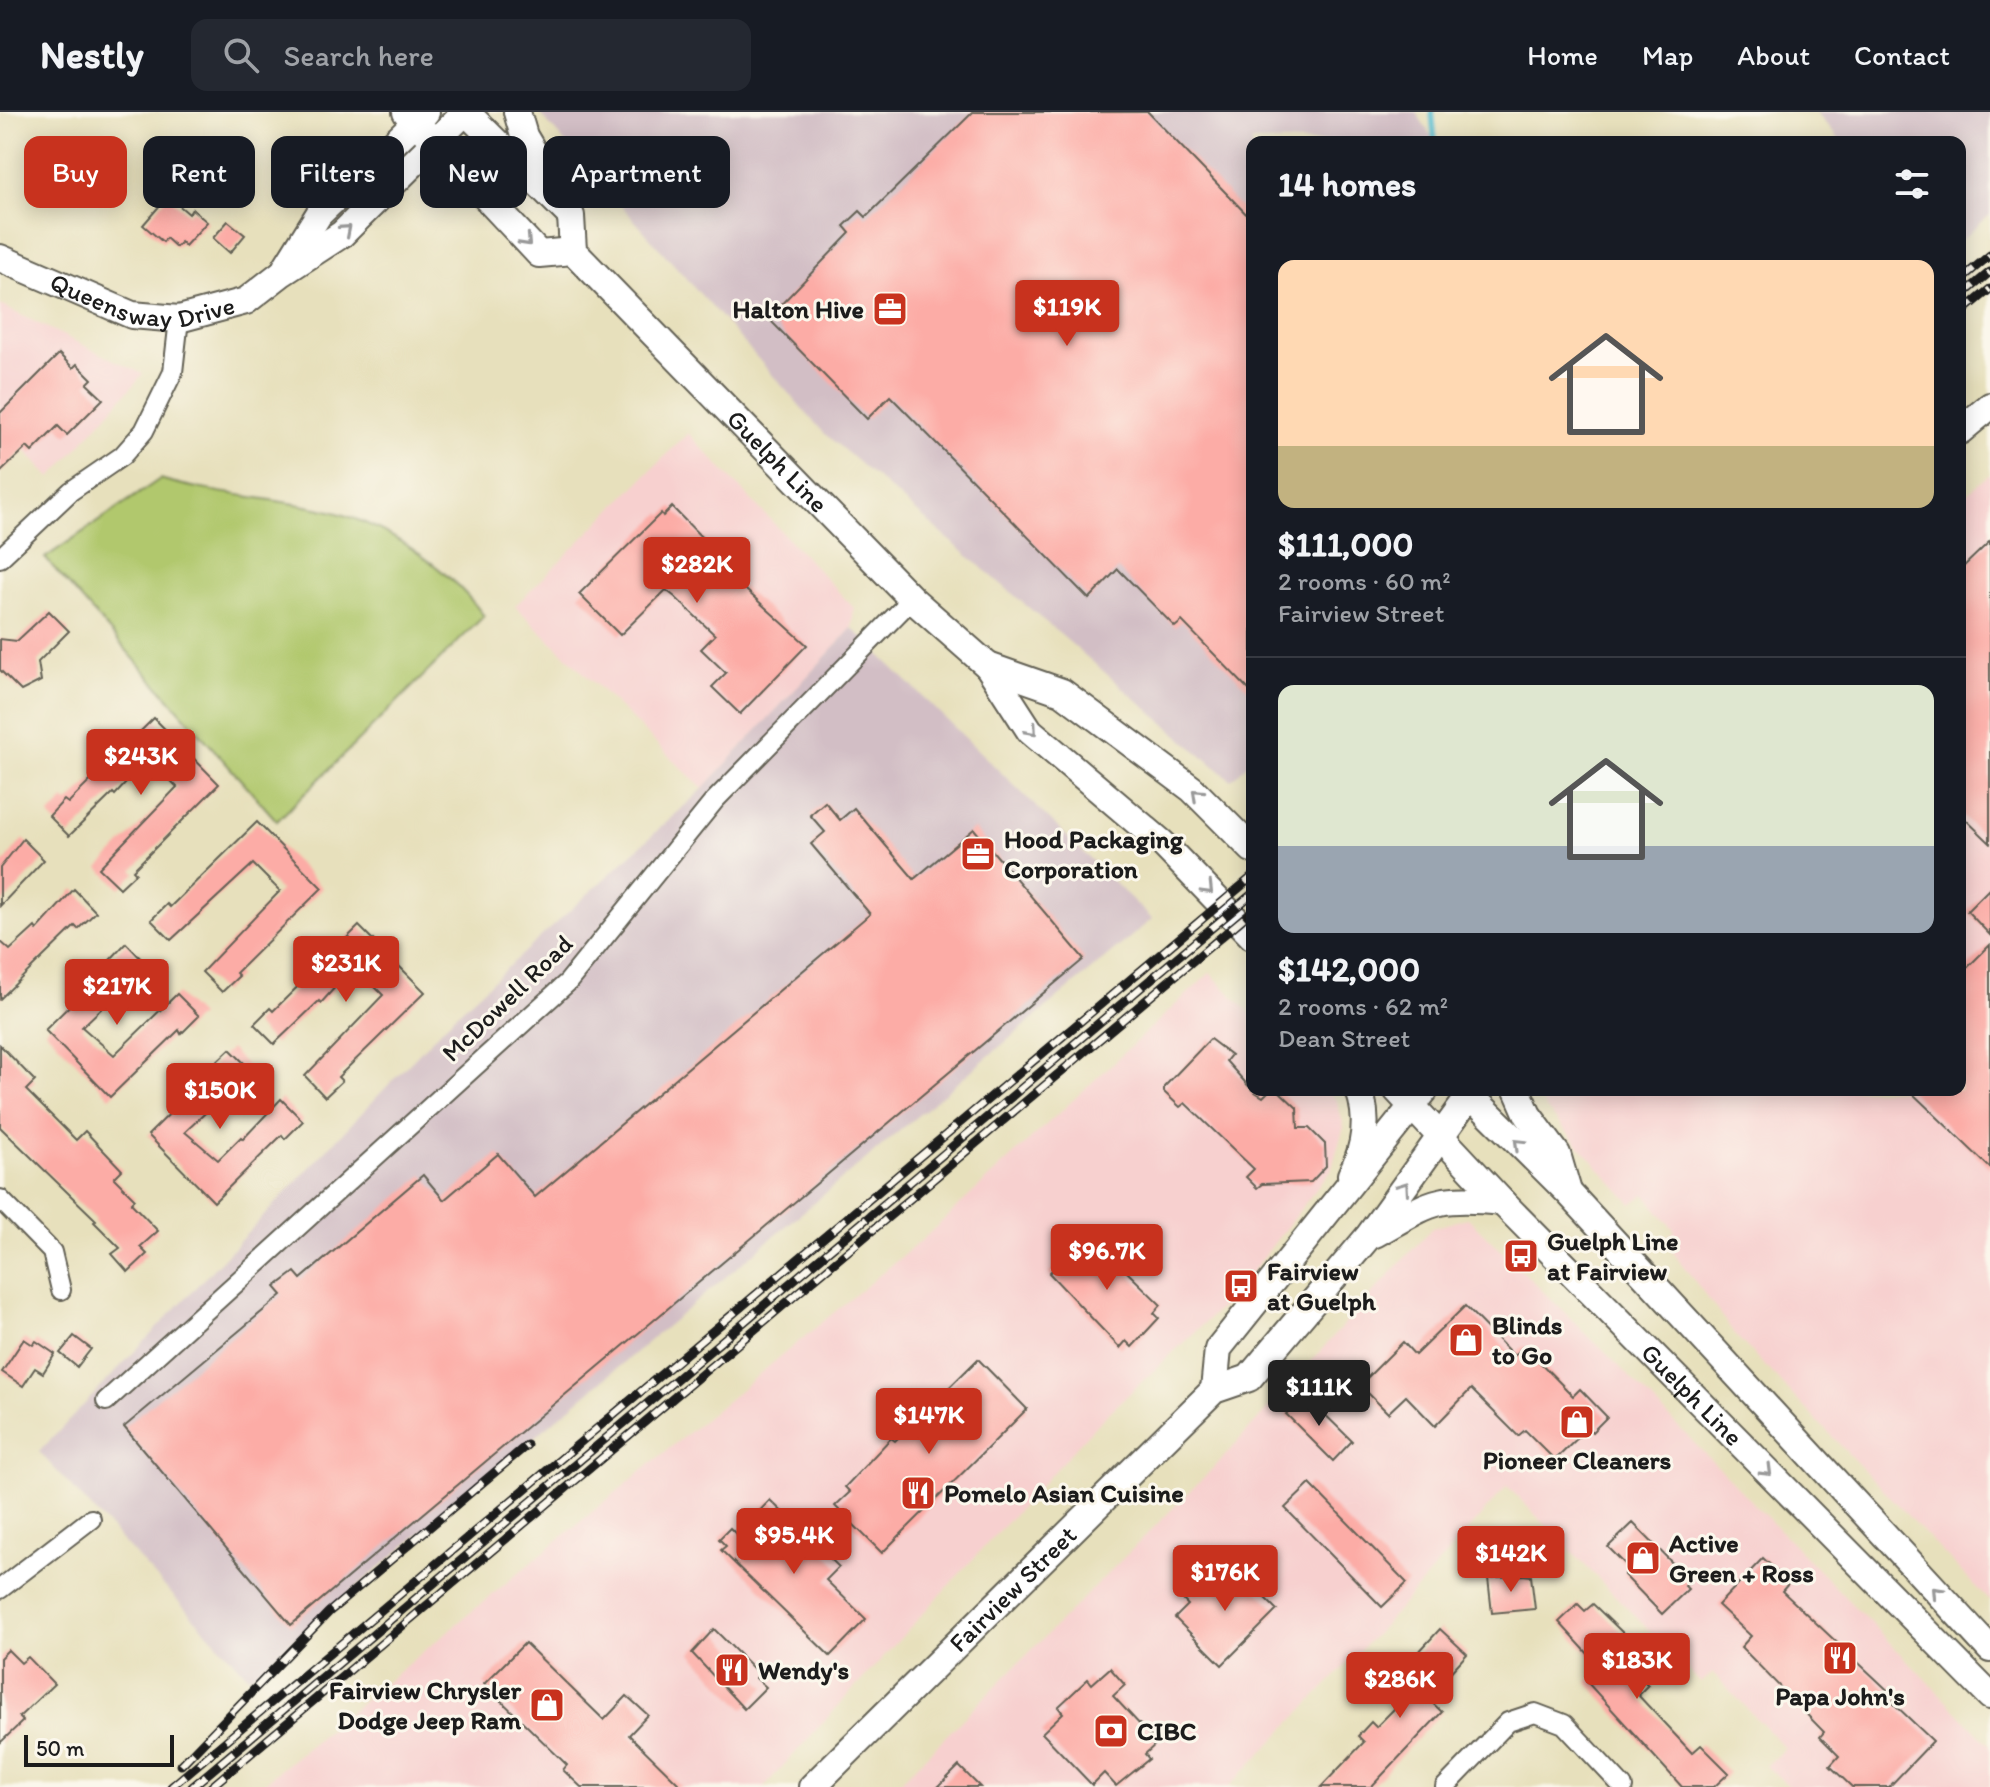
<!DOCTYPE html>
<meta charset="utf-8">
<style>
body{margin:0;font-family:Itim,sans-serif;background:#242831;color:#f1f3f6;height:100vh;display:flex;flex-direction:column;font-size:30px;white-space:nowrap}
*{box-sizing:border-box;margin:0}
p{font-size:26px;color:#9ea1a6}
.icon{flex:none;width:44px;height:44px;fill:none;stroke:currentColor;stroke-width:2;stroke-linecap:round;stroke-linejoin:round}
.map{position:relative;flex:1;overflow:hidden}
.sheet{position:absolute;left:1246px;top:24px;width:720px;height:960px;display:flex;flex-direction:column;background:#171b24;border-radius:16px;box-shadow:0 4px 20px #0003}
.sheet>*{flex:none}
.hud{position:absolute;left:24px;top:24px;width:760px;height:72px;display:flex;gap:16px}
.scale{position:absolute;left:24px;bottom:20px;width:150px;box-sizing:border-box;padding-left:8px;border:4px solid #1c1c1c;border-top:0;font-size:22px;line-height:28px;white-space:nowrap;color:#1c1c1c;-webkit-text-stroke:6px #fbf7ec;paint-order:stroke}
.price{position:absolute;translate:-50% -68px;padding:0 18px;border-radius:8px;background:#c8321e;color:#fff;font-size:26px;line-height:52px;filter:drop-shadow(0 2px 4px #0008)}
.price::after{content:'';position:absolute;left:50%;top:48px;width:24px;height:18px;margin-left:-12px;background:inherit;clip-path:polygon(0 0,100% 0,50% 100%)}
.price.current{background:#222;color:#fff}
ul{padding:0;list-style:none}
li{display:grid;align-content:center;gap:16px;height:424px;padding:0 32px}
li+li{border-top:2px solid #363941}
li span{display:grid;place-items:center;height:248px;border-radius:16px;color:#555}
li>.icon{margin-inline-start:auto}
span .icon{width:144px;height:144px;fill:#fffc;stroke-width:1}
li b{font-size:34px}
h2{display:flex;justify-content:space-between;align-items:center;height:96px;padding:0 32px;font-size:34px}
.pill{padding:0 28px;border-radius:16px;background:#171b24;box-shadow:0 4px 20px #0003;font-size:28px;line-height:72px}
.pill.current{background:#c8321e;color:#fff}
header{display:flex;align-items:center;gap:48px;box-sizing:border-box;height:112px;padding:0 40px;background:#171b24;border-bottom:2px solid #363941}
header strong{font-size:38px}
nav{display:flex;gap:44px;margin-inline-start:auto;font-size:28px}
.search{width:560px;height:72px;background:#242831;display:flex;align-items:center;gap:20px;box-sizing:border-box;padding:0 28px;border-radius:16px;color:#9ea1a6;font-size:30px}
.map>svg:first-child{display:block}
</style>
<header>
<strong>Nestly</strong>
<div class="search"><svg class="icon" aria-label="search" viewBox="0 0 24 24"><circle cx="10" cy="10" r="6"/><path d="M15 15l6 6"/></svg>Search here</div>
<nav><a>Home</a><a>Map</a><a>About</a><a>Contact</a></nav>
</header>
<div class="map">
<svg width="1990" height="1675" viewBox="0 0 1990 1675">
<rect width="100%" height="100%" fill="#fbf7ec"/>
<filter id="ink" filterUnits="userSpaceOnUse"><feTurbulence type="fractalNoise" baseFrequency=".0125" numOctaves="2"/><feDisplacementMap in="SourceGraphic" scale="16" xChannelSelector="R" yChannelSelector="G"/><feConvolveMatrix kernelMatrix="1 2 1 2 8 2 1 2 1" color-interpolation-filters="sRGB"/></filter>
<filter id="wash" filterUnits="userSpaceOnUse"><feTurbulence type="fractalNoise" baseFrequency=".006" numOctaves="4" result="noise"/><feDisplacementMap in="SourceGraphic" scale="32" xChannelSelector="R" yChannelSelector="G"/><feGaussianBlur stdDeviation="1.8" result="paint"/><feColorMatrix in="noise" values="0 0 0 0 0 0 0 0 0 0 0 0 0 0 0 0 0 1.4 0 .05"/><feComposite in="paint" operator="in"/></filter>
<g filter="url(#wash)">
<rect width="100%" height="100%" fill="#e7e0bc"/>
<g fill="#f7d0cf">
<path d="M0 193 143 262 51 366 0 311Z"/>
<path d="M688 321 854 496 852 516 703 677 515 494Z"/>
<path d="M1990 362V1490L1737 1225 1663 1127 1675 1119 1645 1082 1632 1092 1546 997 1536 978H1960V387Z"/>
<path d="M1210 861 1252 903V978H1327L1337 989 1344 1015 1331 1058 1234 1183 1096 1313 764 1675H259L923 1127Z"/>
<path d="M1468 1106 1607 1242 1990 1633V1675H1790L1766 1654 1785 1636 1713 1561 1701 1571 1507 1374 1388 1509 1229 1675H895L1224 1345 1432 1116Z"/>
</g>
<g fill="#d2bec5">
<path d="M538 0H1416L1435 30H1252V648L1231 668 824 321Z"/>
<path d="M1816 0H1990V103L1960 129V30H1841Z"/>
<path d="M852 516 1152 807 249 1565 39 1340 454 904 703 677Z"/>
</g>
<path fill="#b1c86d" stroke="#667244" stroke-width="2" d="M160 367C212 382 264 385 317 396 380 408 446 453 484 504L277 709 45 446Z"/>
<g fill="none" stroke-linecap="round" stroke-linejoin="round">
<path stroke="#52bcce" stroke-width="6" d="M1432 0 1435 30"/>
</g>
<g id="blocks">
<g fill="#fcaca6">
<path d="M973 0H1148L1252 108V581L1182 509 1175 515 1118 457 1089 487 890 284 867 307 768 206 850 121 844 114 860 99 866 105Z"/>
<path d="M168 84 189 102 192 97 207 110 185 134 181 130 176 135 166 126 163 130 143 113Z"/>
<path d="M228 109 245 123 230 141 213 126Z"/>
<path d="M59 242 73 256 77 252 92 267 87 272 103 287 67 323 58 314 32 340 27 335 0 361V301Z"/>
<path d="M672 395 713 437 707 443 807 533 740 602 712 575 726 561 701 537 715 523 675 485 666 478 620 523 579 482 661 401 663 404Z"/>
<path d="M1990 429V731L1960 702V458Z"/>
<path d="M49 499 69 519 38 550 41 569 21 579 0 558V527L17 529Z"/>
<path d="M154 606 219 672 133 758 136 761 120 776 99 756 177 675 149 646 115 683 113 681 69 724 49 704 64 688 68 691Z"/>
<path d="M825 690 840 708 854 696 914 767 974 717 1084 847 291 1513 124 1315 282 1183 275 1175 295 1160 301 1167 423 1063 444 1088 498 1042 535 1085 870 802 811 732 825 720 810 703Z"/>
<path d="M257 710 322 776 236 861 239 864 222 880 202 860 280 779 253 752 171 828 151 808 167 792 170 795Z"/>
<path d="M23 727 44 748 0 794V756Z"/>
<path d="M1990 776V823L1967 799Z"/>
<path d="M74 777 96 800 78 817 75 814 0 887V829L10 838 35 815 37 818Z"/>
<path d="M359 814 425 880 338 965 342 969 325 985 305 964 383 883 354 854 321 891 319 889 274 932 254 912 270 896 273 899Z"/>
<path d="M126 831 147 853 82 915 114 943 177 882 199 904 181 922 179 918 110 985 45 918 113 851 110 848Z"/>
<path d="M1990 833V1056L1909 978H1960V863Z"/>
<path d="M1210 927 1231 943 1226 949 1252 978 1263 985 1270 978H1278L1297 996 1298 1016H1309L1325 1032 1326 1054 1311 1070 1262 1072 1257 1076 1246 1065 1254 1057 1185 991 1180 995 1164 980V975Z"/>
<path d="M0 933 35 969 26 978 76 1028 85 1019 122 1058 114 1066 135 1087 131 1091 158 1119 140 1135 147 1142 128 1160 112 1142 120 1136 94 1110 96 1108 0 1015Z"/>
<path d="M230 937 251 958 185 1020 218 1048 241 1025 243 1027 281 987 303 1009 285 1027 282 1023 214 1090 148 1023 216 956 213 953Z"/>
<path d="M1088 1122 1161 1193 1154 1201 1159 1206 1132 1235 1126 1229 1120 1236 1049 1161Z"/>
<path d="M1465 1194 1514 1244 1524 1234 1573 1284 1580 1277 1607 1305 1592 1320 1588 1316 1555 1348 1525 1318 1518 1324 1471 1277 1435 1314 1406 1284 1388 1301 1360 1273 1403 1230 1415 1243Z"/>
<path d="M74 1224 91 1237 77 1255 60 1241Z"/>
<path d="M24 1227 33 1233 36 1229 55 1242 43 1261 35 1256 23 1274 2 1260Z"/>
<path d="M978 1247 1027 1297 882 1441 835 1394 850 1380 845 1375 891 1326 895 1329Z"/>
<path d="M1305 1283 1352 1329 1333 1349 1286 1302Z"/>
<path d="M1310 1372 1407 1471 1382 1495 1285 1396Z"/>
<path d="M770 1388 839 1455 826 1468 866 1507 830 1544 721 1438 726 1434 719 1427 730 1416 737 1423Z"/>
<path d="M1633 1411 1690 1469 1685 1474 1688 1477 1662 1502 1624 1463 1630 1457 1608 1435Z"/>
<path d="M1763 1446 1789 1471 1782 1479 1896 1586 1892 1590 1933 1629 1889 1675H1852L1830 1654 1839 1644 1820 1625 1824 1620 1741 1535 1751 1524 1718 1493Z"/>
<path d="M1229 1450 1277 1498 1222 1553 1175 1506 1188 1493 1184 1489Z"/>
<path d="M1522 1463 1531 1464 1535 1497 1492 1501 1488 1466Z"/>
<path d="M1578 1492 1585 1499 1593 1492 1624 1522 1611 1535 1648 1573 1638 1583 1692 1641 1701 1633 1729 1661 1714 1675H1682L1587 1570 1601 1556 1559 1510Z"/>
<path d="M714 1517 759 1562 756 1566 766 1575 744 1597 692 1541Z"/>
<path d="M1440 1517 1467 1542 1427 1586 1442 1600 1371 1675H1321L1364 1630 1358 1624 1371 1610 1376 1615 1432 1559 1415 1544Z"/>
<path d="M525 1531 604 1608 627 1584 648 1603 629 1623 682 1675H581L563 1658 567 1653 484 1572Z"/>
<path d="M8 1538 21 1551 28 1545 54 1572 19 1605 23 1609 0 1631V1546Z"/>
<path d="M1110 1556 1125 1573 1113 1584 1157 1631 1145 1642 1149 1647 1116 1674 1104 1661 1092 1673 1042 1621 1063 1601 1058 1595 1088 1567 1092 1572Z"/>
<path d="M959 1654 980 1675H938Z"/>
</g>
</g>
</g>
<g filter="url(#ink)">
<use href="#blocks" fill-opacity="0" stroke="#636154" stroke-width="2"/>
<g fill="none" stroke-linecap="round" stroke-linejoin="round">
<defs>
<g id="street">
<path d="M0 446 71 379 122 344 144 319 173 260 179 207"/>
<path d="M0 1087 52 1140 61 1178"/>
<path d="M106 1289 568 870 715 688 912 487"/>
<path d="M0 1477 91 1407"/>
<path d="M1445 1675 1508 1610 1535 1601 1564 1612 1623 1675"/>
</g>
<g id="secondary">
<path d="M406 0 539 142 573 139"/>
<path id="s1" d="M466 0 571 104 573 139 912 487 988 554 1030 619 1162 731 1252 824"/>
<path d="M517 0 524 24 553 73"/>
<path id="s2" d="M0 146 132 203 179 207 246 189 282 161 342 122 465 0"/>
<path d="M286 155 319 102 426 0"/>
<path d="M1960 319 1990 294"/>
<path d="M988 554 1062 580 1192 677 1252 737"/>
<path id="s3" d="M1397 978 1502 1090 1990 1584"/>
<path d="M1465 978 1568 1080 1990 1537"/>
<path d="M1517 978 1528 1003 1557 1042 1567 1076"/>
<path d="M1351 1063C1365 1036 1369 1006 1359 978"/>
<path d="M1375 1122C1432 1090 1435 1083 1502 1090"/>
<path d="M1214 1278 1218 1237 1425 978"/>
<path id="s4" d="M812 1675 1214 1278 1249 1266 1368 1125 1474 978"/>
</g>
</defs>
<use href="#street" stroke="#636154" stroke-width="22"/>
<use href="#secondary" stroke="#636154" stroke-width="30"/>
<use href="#street" stroke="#fff" stroke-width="18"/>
<use href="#secondary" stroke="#fff" stroke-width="26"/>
<defs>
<g id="rail">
<path d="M1960 168 1990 143"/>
<path d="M1960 185 1990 160"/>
<path d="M1960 202 1990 177"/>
<path d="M181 1653 329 1500 527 1333"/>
<path d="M171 1675 1252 765"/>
<path d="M192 1675 1252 782"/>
<path d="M211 1675 1252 799"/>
</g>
</defs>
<use href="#rail" stroke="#1c1c1c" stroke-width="9"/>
<use href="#rail" stroke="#fbf7ec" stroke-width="6" stroke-dasharray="18" stroke-linecap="butt"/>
</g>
<defs><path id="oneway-chevron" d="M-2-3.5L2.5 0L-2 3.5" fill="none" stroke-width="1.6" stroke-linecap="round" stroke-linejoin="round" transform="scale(2)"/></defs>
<g stroke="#999">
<use href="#oneway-chevron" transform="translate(346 118) rotate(-41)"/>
<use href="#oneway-chevron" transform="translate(526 129) rotate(47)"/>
<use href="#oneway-chevron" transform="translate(1032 618) rotate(49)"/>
<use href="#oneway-chevron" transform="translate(1197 682) rotate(-137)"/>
<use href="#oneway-chevron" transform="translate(1208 777) rotate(46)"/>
<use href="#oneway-chevron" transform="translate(1519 1032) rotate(-136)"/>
<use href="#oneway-chevron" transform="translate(1404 1075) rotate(-55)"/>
<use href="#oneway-chevron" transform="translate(1767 1359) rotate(45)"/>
<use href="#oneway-chevron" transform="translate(1937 1480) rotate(-133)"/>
</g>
</g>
<defs>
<symbol id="office-square" viewBox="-11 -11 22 22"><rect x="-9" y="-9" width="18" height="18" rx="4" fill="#c8321e" stroke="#fbf7ec"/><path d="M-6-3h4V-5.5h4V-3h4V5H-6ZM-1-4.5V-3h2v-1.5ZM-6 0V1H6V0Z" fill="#fff"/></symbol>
<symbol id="bus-square" viewBox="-11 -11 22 22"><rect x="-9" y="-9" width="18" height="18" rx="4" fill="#c8321e" stroke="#fbf7ec"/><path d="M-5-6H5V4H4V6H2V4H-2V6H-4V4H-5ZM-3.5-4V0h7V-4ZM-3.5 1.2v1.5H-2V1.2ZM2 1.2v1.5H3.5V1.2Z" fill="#fff"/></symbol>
<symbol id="shop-square" viewBox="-11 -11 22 22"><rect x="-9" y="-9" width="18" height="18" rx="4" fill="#c8321e" stroke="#fbf7ec"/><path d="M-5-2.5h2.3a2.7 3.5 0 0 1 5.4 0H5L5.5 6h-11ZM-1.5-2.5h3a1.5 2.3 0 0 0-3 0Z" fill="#fff"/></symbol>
<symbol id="restaurant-square" viewBox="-11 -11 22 22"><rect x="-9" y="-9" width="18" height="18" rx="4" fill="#c8321e" stroke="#fbf7ec"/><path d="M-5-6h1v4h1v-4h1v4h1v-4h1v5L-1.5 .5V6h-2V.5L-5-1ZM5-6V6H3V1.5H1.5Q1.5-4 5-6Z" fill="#fff"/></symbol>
<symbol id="bank-square" viewBox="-11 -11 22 22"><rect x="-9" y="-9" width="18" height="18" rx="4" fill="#c8321e" stroke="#fbf7ec"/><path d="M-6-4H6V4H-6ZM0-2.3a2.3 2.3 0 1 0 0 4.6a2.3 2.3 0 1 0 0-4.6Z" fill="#fff"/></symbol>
</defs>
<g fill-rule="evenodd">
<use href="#office-square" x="870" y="177" width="40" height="40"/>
<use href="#office-square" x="958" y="722" width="40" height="40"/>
<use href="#bus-square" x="1501" y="1124" width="40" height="40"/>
<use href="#bus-square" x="1221" y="1154" width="40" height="40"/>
<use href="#shop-square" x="1446" y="1208" width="40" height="40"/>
<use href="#shop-square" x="1557" y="1290" width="40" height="40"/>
<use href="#restaurant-square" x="898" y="1361" width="40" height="40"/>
<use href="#shop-square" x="1623" y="1426" width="40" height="40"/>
<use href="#restaurant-square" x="1820" y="1526" width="40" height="40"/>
<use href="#restaurant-square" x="712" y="1538" width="40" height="40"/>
<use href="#shop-square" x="527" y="1573" width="40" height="40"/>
<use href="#bank-square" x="1091" y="1599" width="40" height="40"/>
</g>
<g text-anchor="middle" stroke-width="6" stroke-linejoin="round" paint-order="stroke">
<g font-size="26" fill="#1c1c1c" stroke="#fbf7ec">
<text dy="9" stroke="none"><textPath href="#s2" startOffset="152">Queensway Drive</textPath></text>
<text dy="9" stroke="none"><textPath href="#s1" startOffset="476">Guelph Line</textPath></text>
<text transform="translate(507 886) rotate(-44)" y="9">McDowell Road</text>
<text dy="9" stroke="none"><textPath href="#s3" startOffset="424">Guelph Line</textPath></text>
<text dy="9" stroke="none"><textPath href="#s4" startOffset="282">Fairview Street</textPath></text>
</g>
<g font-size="26" font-weight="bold" fill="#1c1c1c" stroke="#fbf7ec" text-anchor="start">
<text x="864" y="206" text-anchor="end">Halton Hive</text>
<text x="1004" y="736">Hood Packaging<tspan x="1004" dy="30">Corporation</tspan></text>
<text x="1547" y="1138">Guelph Line<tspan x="1547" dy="30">at Fairview</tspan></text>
<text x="1267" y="1168">Fairview<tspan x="1267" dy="30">at Guelph</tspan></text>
<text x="1492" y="1222">Blinds<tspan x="1492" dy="30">to Go</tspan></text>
<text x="1577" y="1357" text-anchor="middle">Pioneer Cleaners</text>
<text x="944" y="1390">Pomelo Asian Cuisine</text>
<text x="1669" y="1440">Active<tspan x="1669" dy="30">Green + Ross</tspan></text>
<text x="758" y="1567">Wendy's</text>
<text x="521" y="1587" text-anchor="end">Fairview Chrysler<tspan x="521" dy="30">Dodge Jeep Ram</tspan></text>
<text x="1840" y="1593" text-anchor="middle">Papa John's</text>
<text x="1137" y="1628">CIBC</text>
</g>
</g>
</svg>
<div class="scale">50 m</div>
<b class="price" style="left:1067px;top:236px">$119K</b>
<b class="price" style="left:697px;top:493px">$282K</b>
<b class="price" style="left:141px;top:685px">$243K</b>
<b class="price" style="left:346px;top:892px">$231K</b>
<b class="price" style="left:117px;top:915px">$217K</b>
<b class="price" style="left:220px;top:1019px">$150K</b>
<b class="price" style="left:1107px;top:1180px">$96.7K</b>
<b class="price current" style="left:1319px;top:1316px">$111K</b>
<b class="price" style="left:929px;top:1344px">$147K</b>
<b class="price" style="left:794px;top:1464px">$95.4K</b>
<b class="price" style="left:1511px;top:1482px">$142K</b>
<b class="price" style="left:1225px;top:1501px">$176K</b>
<b class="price" style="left:1637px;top:1589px">$183K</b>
<b class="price" style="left:1400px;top:1608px">$286K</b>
<div class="hud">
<a class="pill current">Buy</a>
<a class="pill">Rent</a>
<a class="pill">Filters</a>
<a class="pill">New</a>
<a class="pill">Apartment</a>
</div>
<section class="sheet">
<h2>14 homes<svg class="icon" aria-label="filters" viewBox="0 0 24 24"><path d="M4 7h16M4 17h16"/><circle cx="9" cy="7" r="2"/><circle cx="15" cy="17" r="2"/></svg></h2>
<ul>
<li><span style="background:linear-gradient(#ffd9b3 75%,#c2b280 0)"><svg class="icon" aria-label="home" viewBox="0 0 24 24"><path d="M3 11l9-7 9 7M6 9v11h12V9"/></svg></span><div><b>$111,000</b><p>2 rooms · 60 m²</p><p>Fairview Street</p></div></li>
<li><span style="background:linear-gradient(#dfe7d0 65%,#9aa5b1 0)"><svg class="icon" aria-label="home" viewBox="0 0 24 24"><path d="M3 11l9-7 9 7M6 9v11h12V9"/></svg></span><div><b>$142,000</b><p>2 rooms · 62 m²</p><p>Dean Street</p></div></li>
</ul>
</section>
</div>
